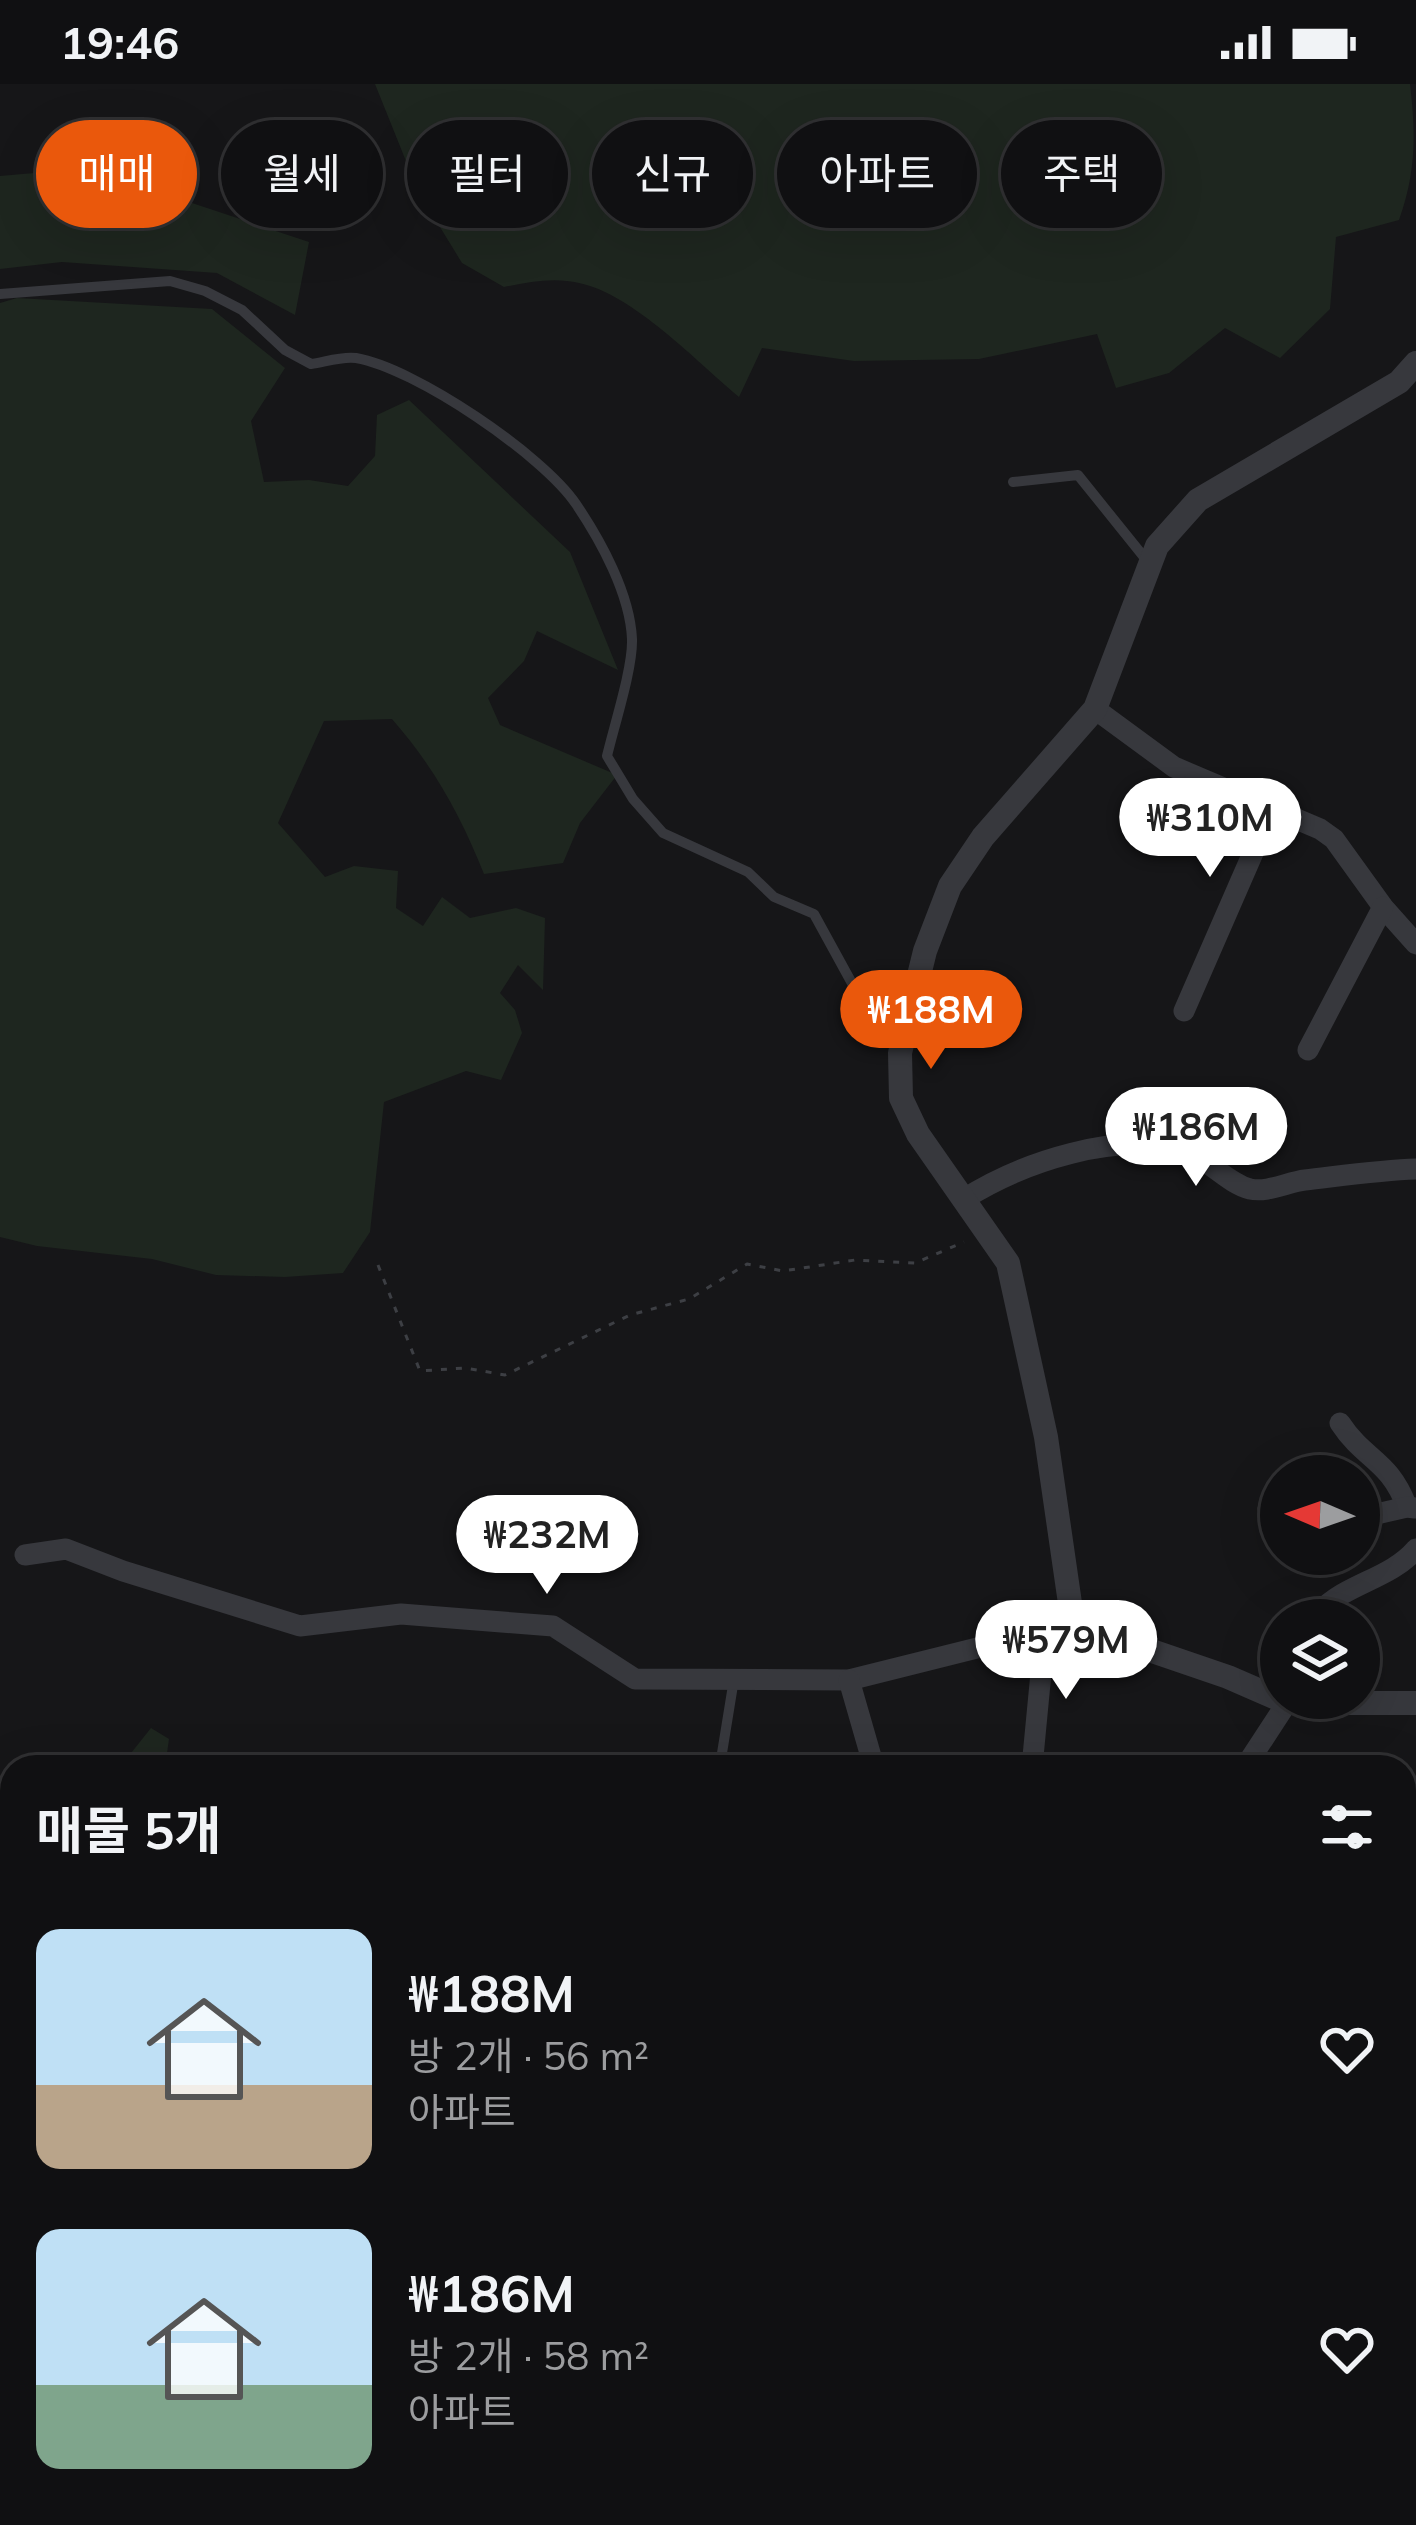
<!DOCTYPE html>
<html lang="ko">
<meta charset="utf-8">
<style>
body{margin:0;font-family:Mulish,"Noto Sans KR",sans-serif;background:#19191b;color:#f1f3f6;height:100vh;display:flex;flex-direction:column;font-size:45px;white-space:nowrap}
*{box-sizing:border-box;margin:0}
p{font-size:39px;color:#9c9d9f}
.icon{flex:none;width:66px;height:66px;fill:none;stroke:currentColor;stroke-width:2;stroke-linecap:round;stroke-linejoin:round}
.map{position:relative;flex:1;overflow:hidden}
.panel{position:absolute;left:0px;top:1671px;width:1416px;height:771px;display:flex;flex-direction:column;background:#101012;border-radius:36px 36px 0 0;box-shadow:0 12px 48px #0002,0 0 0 3px #303032}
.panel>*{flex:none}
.guide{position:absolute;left:36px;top:36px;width:1344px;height:108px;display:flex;gap:24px}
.needle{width:78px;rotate:272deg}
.controls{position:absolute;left:1260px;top:1371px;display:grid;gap:24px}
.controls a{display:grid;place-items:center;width:120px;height:120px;border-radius:50%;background:#101012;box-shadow:0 12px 48px #0002,0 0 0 3px #303032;font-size:60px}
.price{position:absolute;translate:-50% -102px;padding:0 27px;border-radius:42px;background:#fff;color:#222;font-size:39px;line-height:78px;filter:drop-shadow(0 3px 6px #0008)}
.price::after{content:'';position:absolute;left:50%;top:72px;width:36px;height:27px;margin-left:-18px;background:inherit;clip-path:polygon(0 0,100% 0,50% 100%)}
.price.selected{background:#ea580c;color:#fff}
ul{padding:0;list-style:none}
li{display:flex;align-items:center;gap:36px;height:300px;padding:0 36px}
li span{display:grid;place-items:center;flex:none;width:336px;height:240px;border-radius:24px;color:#555}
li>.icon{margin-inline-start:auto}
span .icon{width:144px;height:144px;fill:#fffc;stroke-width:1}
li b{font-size:51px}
h2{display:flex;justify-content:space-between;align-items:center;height:144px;padding:0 36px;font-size:51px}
.tag{padding:0 42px;border-radius:54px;background:#101012;box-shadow:0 12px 48px #0002,0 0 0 3px #303032;font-size:42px;line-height:108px}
.tag.selected{background:#ea580c;color:#fff}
.status{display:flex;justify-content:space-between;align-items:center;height:84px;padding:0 60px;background:#101012;direction:ltr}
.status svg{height:33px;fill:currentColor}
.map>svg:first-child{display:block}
</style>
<div class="status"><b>19:46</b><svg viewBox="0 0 49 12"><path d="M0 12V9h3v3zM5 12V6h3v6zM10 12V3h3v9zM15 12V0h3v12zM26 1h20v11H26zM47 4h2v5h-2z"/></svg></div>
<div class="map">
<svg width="1416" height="2441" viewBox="0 0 1416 2441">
<rect width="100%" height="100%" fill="#161618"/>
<g fill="#1e261f">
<path d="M375 0H1410C1416 50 1416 89 1399 136L1336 153 1330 225 1280 274 1225 244 1169 289 1116 304 1097 250 979 275 854 277 762 264 739 313C697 278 633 210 579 199 554 193 529 198 504 203L462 179 418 107Z"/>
<path d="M68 86 132 91 189 118 309 158 295 231 217 189 62 178 0 185V92Z"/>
<path d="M17 214 212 225 285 284 251 337 264 398 309 396 348 402 375 372 377 331 409 316 570 468 618 586 537 547 524 577 488 614 500 641 617 691 580 739 563 779 484 790C461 732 434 683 392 635L324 637 278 739 325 793 354 782 398 787 396 824 423 842 442 813 470 834 516 824 545 834 543 906 518 881 500 909 515 926 522 949 501 996 466 987 384 1018 370 1148 343 1189 285 1193 216 1191 152 1175 37 1162 0 1153V219Z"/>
<path d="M151 1644 169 1655 165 1683H120Z"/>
<path d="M12 1776V1930L8 1940 12 1942V2430H137L123 2441H0V1785Z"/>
</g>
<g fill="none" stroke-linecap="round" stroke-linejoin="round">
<path stroke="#2c353c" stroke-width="6" d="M1272 2430 1282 2441"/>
<path stroke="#3d3f44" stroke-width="3" stroke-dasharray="6 9" stroke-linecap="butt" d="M378 1181 420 1287 465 1284 505 1291 630 1231 689 1215 747 1180 783 1187 855 1176 915 1179 964 1158"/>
<g stroke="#37383d" stroke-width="10">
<path d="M0 210 170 197 205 207 242 226 285 266 311 280C325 278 342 272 356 274 415 284 543 371 576 420 601 457 630 510 632 555 633 584 614 642 607 672L633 715 663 749 748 788 774 813 814 830 854 903 898 966"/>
<path d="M1013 398 1078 391 1148 478"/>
<path d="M722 1669 734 1595"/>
<path d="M534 2441 545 2430"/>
</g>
<g stroke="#37383d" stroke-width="21">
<path d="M1095 625 1174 683 1320 745 1334 755 1383 823 1416 860"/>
<path d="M1184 927 1256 762 1251 743 1193 699"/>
<path d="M1308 966 1383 823"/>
<path d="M964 1115C1021 1079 1119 1045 1186 1068 1209 1075 1227 1099 1250 1105 1267 1109 1288 1098 1305 1096 1340 1092 1381 1086 1416 1085"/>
<path d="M1340 1339C1365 1377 1389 1375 1407 1423"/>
<path d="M1268 1425 1281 1427"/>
<path d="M1359 1434 1407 1423 1415 1424"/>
<path d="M25 1471 66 1465 123 1487 300 1542 401 1530 553 1542 635 1595 849 1596 1073 1540"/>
<path d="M1314 1536C1335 1501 1388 1498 1416 1465"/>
<path d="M849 1596 874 1683"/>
<path d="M1032 1683 1045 1547"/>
<path d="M1245 1683 1290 1614"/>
<path d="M1161 2441 1163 2430"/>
</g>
<path stroke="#37383d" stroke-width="24" d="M1416 279 1399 298 1198 416 1157 462 1095 625 983 753 950 802 925 867 900 969 901 1014 918 1050 1008 1179 1046 1353 1073 1540 1228 1593 1288 1619H1416"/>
</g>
</svg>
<div class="controls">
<a><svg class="needle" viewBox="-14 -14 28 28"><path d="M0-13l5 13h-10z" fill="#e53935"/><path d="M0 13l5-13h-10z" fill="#9c9d9f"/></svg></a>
<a><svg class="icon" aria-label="layers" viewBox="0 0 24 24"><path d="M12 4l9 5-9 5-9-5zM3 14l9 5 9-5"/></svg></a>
</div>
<b class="price" style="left:1210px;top:796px">₩310M</b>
<b class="price selected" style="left:931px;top:988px">₩188M</b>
<b class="price" style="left:1196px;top:1105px">₩186M</b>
<b class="price" style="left:547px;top:1513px">₩232M</b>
<b class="price" style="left:1066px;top:1618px">₩579M</b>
<div class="guide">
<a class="tag selected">매매</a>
<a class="tag">월세</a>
<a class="tag">필터</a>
<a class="tag">신규</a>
<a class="tag">아파트</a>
<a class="tag">주택</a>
</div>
<section class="panel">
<h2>매물 5개<svg class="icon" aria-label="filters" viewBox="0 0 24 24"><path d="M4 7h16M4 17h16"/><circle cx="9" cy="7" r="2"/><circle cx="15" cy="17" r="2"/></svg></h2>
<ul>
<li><span style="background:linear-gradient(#bfe0f5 65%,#b9a48a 0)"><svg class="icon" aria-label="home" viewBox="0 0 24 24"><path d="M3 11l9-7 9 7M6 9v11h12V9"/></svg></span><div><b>₩188M</b><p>방 2개 · 56 m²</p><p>아파트</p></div><svg class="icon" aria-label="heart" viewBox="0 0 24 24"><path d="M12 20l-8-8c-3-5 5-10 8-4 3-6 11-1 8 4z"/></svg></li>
<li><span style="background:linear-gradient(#bfe0f5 65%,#7fa58c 0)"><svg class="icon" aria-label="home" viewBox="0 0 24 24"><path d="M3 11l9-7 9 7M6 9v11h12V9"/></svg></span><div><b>₩186M</b><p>방 2개 · 58 m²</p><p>아파트</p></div><svg class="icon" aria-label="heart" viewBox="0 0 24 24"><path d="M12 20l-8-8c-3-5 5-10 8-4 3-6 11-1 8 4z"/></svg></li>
</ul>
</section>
</div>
